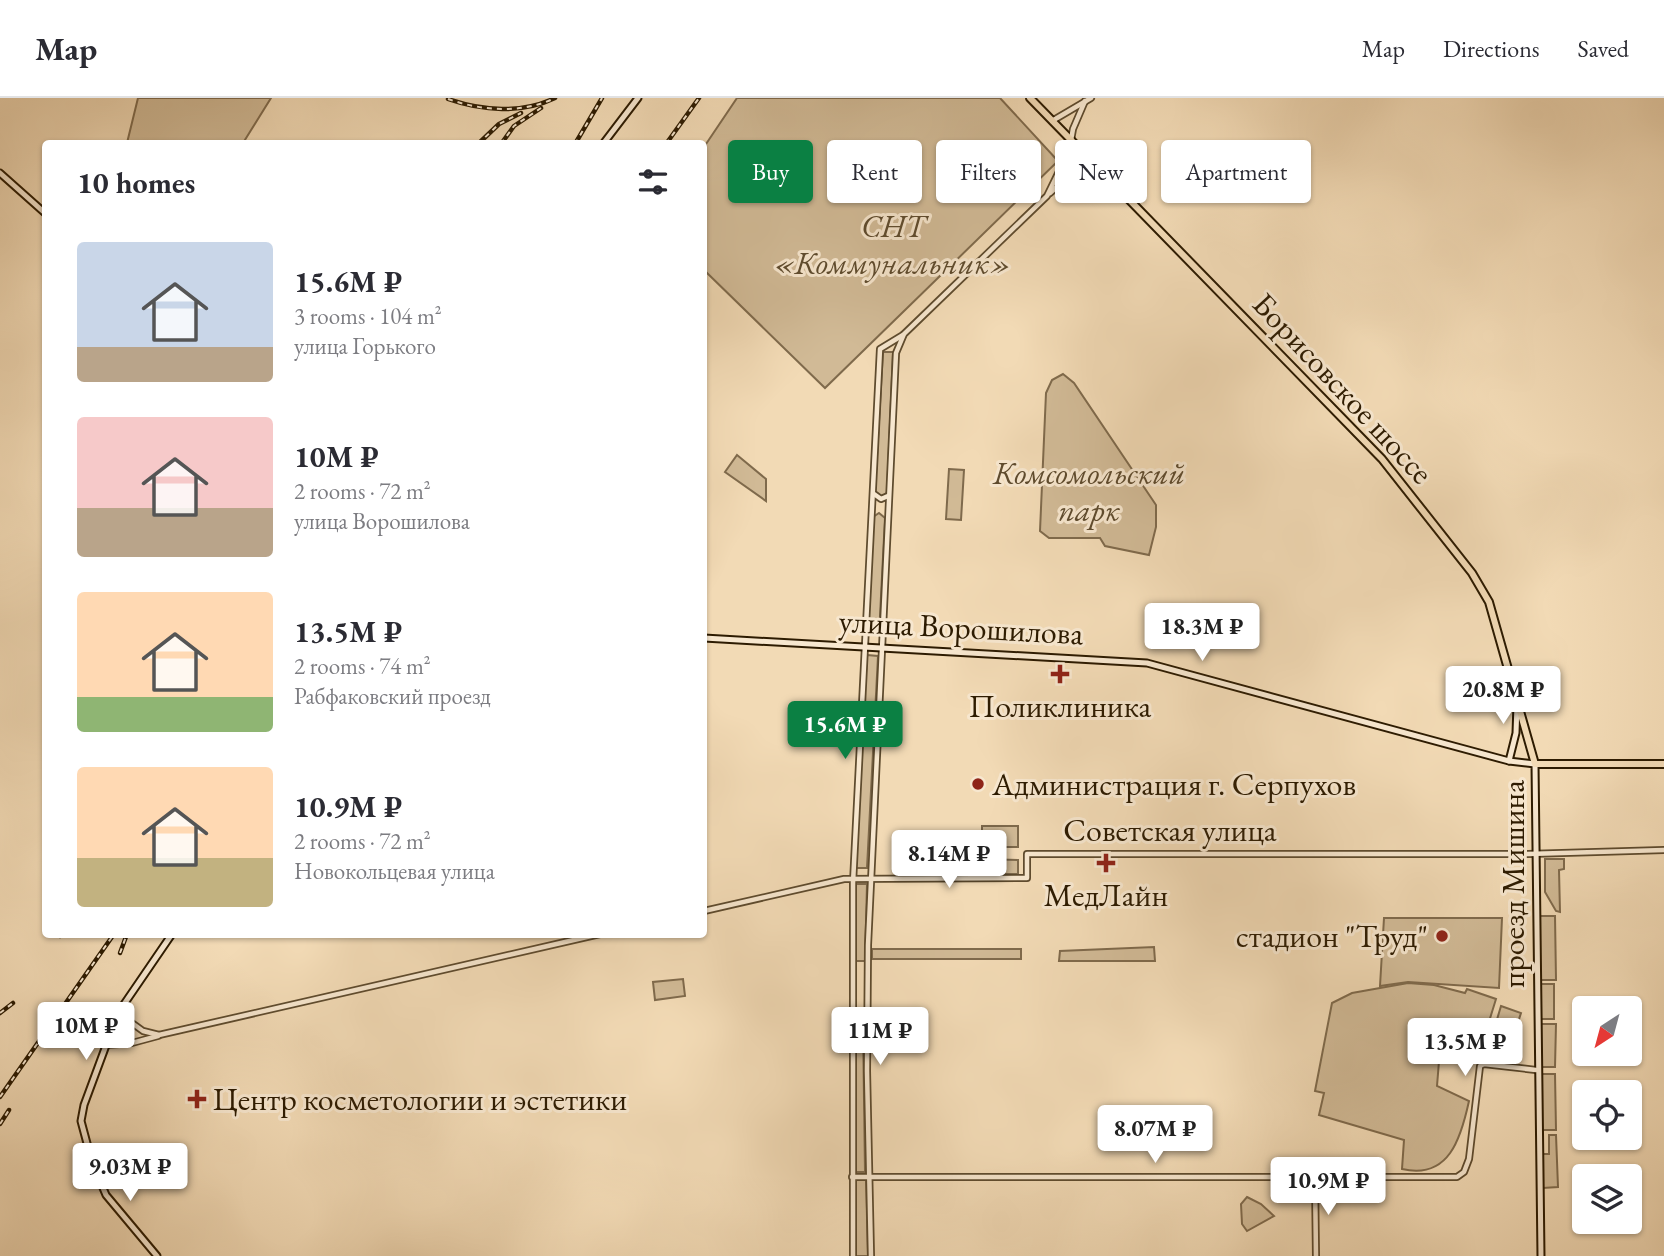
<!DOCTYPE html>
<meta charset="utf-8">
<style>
body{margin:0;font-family:"EB Garamond",serif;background:#f2f2f3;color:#2b2b33;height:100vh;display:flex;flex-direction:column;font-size:26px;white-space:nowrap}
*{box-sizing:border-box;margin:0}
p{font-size:23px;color:#7c7c81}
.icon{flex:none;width:38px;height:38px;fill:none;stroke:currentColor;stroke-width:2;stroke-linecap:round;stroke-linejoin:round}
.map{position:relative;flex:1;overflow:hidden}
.sheet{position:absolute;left:42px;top:42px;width:665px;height:798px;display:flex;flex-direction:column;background:#fff;border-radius:7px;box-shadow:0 2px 5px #0004}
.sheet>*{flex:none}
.hud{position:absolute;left:728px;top:42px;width:665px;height:63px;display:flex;gap:14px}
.needle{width:46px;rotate:216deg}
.buttons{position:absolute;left:1572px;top:898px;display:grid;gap:14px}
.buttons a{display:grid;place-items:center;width:70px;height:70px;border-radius:7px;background:#fff;box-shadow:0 2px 5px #0004;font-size:35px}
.price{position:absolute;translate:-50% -60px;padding:0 16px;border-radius:7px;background:#fff;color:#222;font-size:23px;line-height:46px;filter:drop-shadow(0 2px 4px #0008)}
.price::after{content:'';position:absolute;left:50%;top:42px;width:21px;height:16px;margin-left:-10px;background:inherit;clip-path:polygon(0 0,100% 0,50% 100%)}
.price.selected{background:#0b8043;color:#fff}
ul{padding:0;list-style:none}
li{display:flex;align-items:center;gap:21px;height:175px;padding:0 35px}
li span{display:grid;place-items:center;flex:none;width:196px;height:140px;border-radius:7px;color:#555}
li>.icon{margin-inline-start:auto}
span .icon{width:84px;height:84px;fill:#fffc;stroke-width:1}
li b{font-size:30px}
h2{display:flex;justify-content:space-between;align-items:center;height:84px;padding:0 35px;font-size:30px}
.chip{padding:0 24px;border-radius:7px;background:#fff;box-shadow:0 2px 5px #0004;font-size:24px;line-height:63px}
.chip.selected{background:#0b8043;color:#fff}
header{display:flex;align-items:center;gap:42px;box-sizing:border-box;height:98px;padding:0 35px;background:#fff;border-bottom:2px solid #e1e1e2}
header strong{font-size:33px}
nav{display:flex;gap:38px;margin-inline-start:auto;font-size:24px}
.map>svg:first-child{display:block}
</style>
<header>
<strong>Map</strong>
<nav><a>Map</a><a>Directions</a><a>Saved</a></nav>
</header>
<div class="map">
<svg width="1664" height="1158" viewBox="0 0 1664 1158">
<rect width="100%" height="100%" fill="#f2dab5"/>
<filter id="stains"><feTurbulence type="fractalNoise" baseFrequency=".00286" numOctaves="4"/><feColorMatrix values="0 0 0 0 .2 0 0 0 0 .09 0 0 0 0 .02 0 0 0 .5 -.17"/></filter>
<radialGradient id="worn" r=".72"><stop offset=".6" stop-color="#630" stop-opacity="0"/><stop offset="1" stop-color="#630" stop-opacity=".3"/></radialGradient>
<g fill="#d1ba96" stroke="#7f6a4c" stroke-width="2">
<path d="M138 0H271L243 45H127Z"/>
<path d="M737 0H1000L1058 63 825 290 704 172V49Z"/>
<path d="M883 254H893L887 395 881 399 875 393Z"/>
<path d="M1063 276 1074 285 1156 407V429L1149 457 1105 448 1100 440H1049L1040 433 1046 295 1052 282Z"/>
<path d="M737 357 766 381V403L725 374Z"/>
<path d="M949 371 964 372 961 422 946 421Z"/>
<path d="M879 415 885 420 879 537H868L873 419Z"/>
<path d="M867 557 878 558 867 770H855Z"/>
<rect x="982" y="728" width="36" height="21"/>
<path d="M982 761 1018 762V776H982Z"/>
<path d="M1545 761H1564V771L1559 772 1560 814 1556 813 1545 794Z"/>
<path d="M855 786H867L865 863H854Z"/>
<path d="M1540 818H1555L1556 882H1539Z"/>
<path d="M1384 820H1502L1499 890 1408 884 1380 888Z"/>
<path d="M1154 849 1155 863H1059L1060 853Z"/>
<rect x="872" y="851" width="149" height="10"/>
<path d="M683 881 685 898 655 902 653 884Z"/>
<path d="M1408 885 1434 887 1465 895 1467 891 1496 901 1479 956 1440 951 1437 988 1469 1003C1461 1040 1449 1082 1402 1071L1404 1042 1319 1017 1324 995 1315 993 1332 905 1352 895Z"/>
<rect x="1540" y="886" width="14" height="35"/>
<path d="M1501 908 1521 915 1509 952 1490 945Z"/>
<path d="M1539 926H1556L1555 969H1539L1541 942Z"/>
<path d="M854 928H863L865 1074H856Z"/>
<path d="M1540 976H1555L1556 1032H1542Z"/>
<path d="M1549 1037H1556L1558 1089 1543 1090 1542 1056H1549Z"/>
<path d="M866 1080 868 1158H855L856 1081Z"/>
<path d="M1247 1099 1261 1106 1274 1118 1247 1133 1242 1126 1241 1106Z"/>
</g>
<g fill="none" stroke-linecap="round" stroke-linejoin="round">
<defs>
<g id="tertiary">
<path d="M1052 23 1091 0"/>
<path d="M1050 95 1083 65 1090 64"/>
<path d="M874 396 881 401 888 398"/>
<path d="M704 813 844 781 1027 780V756H1528L1664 752"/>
<path d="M118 915 143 933 159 937 600 836"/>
<path d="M106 947 132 945 158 938"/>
<path d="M852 1079H1457L1464 1074 1469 1061 1480 968 1484 966 1536 972"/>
<path d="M1315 1080 1316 1158"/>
<path d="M853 1158V785L880 251 903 237"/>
<path d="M871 1158 867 973 868 847 896 255 904 236 1047 98 1069 53 1073 31 1085 3"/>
</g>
<g id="secondary">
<path d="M603 46 638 0"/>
<path d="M0 75 46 116"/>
<path d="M704 540 1147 565 1509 663 1535 666 1541 1158"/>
<path d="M1509 663 1516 635 1517 606"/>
<path d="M157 1158 106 1097 92 1064 81 1023 84 1007 118 915 172 836"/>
</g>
<path id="primary" d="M1030 0 1382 361 1472 475 1489 504 1535 666H1664"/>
</defs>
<use href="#tertiary" stroke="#5e4b2e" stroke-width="8"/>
<use href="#secondary" stroke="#2d1b01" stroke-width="9"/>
<use href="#primary" stroke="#2d1b01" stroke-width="10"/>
<use href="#tertiary" stroke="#f7e7cf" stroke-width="4.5"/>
<use href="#secondary" stroke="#f7e7cf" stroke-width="5"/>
<use href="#primary" stroke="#f2dab5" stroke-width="6"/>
<defs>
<g id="rail">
<path d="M448 1C482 13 522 16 555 0"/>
<path d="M478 46 499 26 521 15"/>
<path d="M501 46 514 28 541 10"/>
<path d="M575 46 602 0"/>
<path d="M666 46 699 0"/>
<path d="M60 838 61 836"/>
<path d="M120 855 127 836"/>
<path d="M0 915 13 905"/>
<path d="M0 999 114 836"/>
<path d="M0 1026 9 1012"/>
</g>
</defs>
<use href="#rail" stroke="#2d1b01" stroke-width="4.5"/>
<use href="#rail" stroke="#f7e7cf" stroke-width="2" stroke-dasharray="5" stroke-linecap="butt"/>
</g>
<g fill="#8f2418" stroke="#f7e7cf" stroke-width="2.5">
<path d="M1056.5 565.5h7v7h7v7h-7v7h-7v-7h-7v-7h7z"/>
<circle cx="978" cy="686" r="7"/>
<path d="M1102.5 754.5h7v7h7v7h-7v7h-7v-7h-7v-7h7z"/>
<circle cx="1442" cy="838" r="7"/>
<path d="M193.5 990.5h7v7h7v7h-7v7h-7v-7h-7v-7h7z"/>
</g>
<g text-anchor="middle" stroke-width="6" stroke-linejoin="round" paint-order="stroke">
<g font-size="32" font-style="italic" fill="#5e4b2e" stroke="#f7e7cf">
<text x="893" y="139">СНТ<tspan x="893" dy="37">«Коммунальник»</tspan></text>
<text x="1089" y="386">Комсомольский<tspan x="1089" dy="37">парк</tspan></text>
</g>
<g font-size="32" fill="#2d1b01" stroke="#f7e7cf">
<text transform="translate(1343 290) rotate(47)" y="11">Борисовское шоссе</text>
<text transform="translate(961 529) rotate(3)" y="11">улица Ворошилова</text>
<text x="1170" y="743">Советская улица</text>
<text transform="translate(1513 786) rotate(-90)" y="11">проезд Мишина</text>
</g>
<g font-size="32" fill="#2d1b01" stroke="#f7e7cf">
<text x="1060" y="619">Поликлиника</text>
<text x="992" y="697" text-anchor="start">Администрация г. Серпухов</text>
<text x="1106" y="808">МедЛайн</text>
<text x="1428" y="849" text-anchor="end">стадион "Труд"</text>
<text x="213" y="1012" text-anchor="start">Центр косметологии и эстетики</text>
</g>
</g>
<rect width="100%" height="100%" filter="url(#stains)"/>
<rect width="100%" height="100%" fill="url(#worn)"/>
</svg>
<div class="buttons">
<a><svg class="needle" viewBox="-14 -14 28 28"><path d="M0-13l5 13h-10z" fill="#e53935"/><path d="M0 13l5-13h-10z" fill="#7c7c81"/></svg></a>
<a><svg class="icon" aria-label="locate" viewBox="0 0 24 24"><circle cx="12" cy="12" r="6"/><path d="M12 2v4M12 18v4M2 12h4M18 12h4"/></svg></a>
<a><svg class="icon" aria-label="layers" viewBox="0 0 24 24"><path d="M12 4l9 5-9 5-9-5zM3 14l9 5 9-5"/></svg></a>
</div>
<b class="price" style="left:1202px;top:565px">18.3M ₽</b>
<b class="price" style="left:1503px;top:628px">20.8M ₽</b>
<b class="price selected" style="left:845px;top:663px">15.6M ₽</b>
<b class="price" style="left:949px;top:792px">8.14M ₽</b>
<b class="price" style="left:86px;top:964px">10M ₽</b>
<b class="price" style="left:880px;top:969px">11M ₽</b>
<b class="price" style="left:1465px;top:980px">13.5M ₽</b>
<b class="price" style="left:1155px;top:1067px">8.07M ₽</b>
<b class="price" style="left:130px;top:1105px">9.03M ₽</b>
<b class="price" style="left:1328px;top:1119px">10.9M ₽</b>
<div class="hud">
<a class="chip selected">Buy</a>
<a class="chip">Rent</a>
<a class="chip">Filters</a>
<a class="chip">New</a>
<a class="chip">Apartment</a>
</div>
<section class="sheet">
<h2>10 homes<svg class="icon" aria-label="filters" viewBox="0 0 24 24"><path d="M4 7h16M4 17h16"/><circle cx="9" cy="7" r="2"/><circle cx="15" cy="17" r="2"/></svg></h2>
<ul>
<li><span style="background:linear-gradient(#c9d6e8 75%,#b9a48a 0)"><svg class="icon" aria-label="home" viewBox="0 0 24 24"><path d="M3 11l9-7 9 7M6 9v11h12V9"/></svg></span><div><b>15.6M ₽</b><p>3 rooms · 104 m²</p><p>улица Горького</p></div></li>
<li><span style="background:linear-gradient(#f6c9c9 65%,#b9a48a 0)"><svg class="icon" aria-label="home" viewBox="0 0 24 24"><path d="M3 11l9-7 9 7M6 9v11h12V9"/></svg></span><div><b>10M ₽</b><p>2 rooms · 72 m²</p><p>улица Ворошилова</p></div></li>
<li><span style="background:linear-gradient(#ffd9b3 75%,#8fb573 0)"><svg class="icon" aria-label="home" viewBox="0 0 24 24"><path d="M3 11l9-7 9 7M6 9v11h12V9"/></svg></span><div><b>13.5M ₽</b><p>2 rooms · 74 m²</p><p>Рабфаковский проезд</p></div></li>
<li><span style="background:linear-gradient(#ffd9b3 65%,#c2b280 0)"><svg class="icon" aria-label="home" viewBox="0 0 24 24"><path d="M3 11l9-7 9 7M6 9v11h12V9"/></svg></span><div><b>10.9M ₽</b><p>2 rooms · 72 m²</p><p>Новокольцевая улица</p></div></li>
</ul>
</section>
</div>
